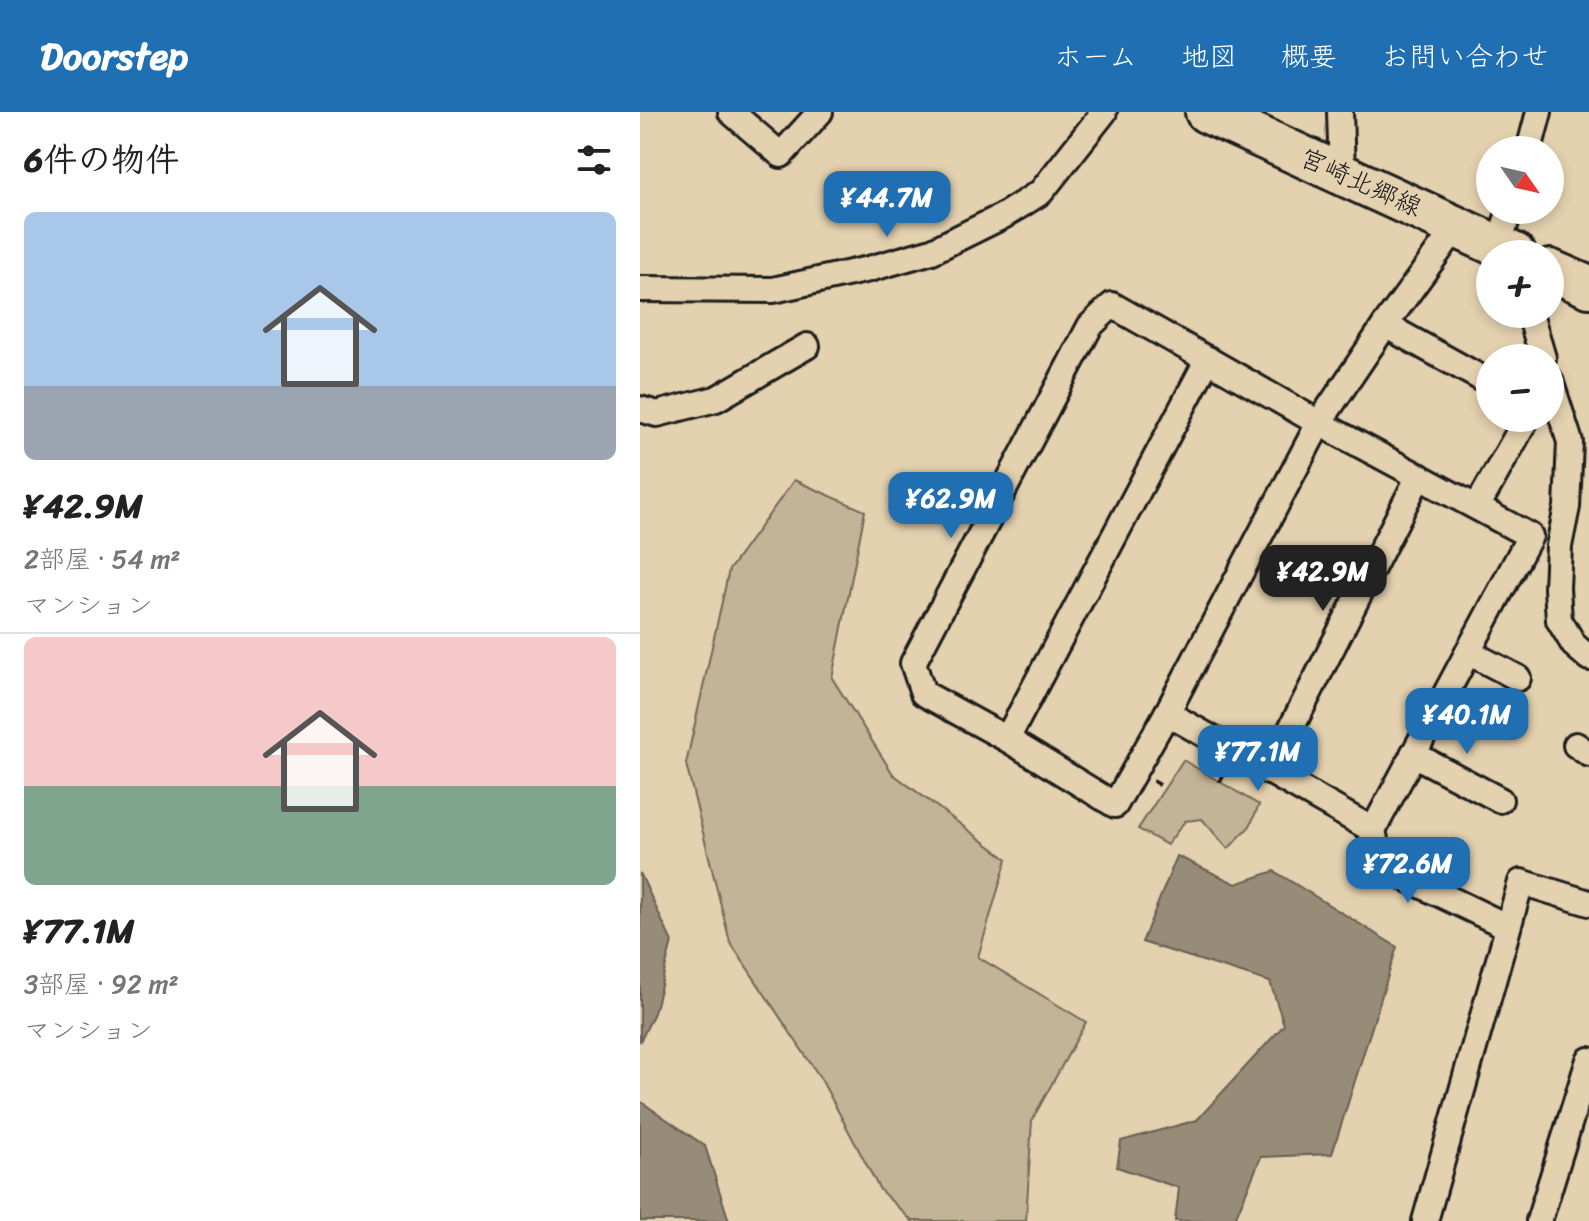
<!DOCTYPE html>
<html lang="ja">
<meta charset="utf-8">
<style>
body{margin:0;font-family:Sriracha,"Klee One",sans-serif;background:#f6f6f6;color:#222;height:100vh;display:flex;flex-direction:column;font-size:30px;white-space:nowrap}
*{box-sizing:border-box;margin:0}
p{font-size:26px;color:#767676}
.icon{flex:none;width:44px;height:44px;fill:none;stroke:currentColor;stroke-width:2;stroke-linecap:round;stroke-linejoin:round}
.map{position:relative;flex:1;overflow:hidden}
.details{display:flex;flex-direction:column;background:#fff;width:640px}
.details>*{flex:none}
.needle{width:52px;rotate:124deg}
.fabs{position:absolute;left:836px;top:24px;display:grid;gap:16px}
.fabs a{display:grid;place-items:center;width:88px;height:88px;border-radius:50%;background:#fff;box-shadow:0 4px 12px #0003;font-size:40px}
.price{position:absolute;translate:-50% -68px;padding:0 18px;border-radius:16px;background:#1f6fb2;color:#fff;font-size:26px;line-height:52px;filter:drop-shadow(0 2px 4px #0008)}
.price::after{content:'';position:absolute;left:50%;top:48px;width:24px;height:18px;margin-left:-12px;background:inherit;clip-path:polygon(0 0,100% 0,50% 100%)}
.price.active{background:#222;color:#fff}
ul{padding:0;list-style:none}
li{display:grid;align-content:center;gap:16px;height:424px;padding:0 24px}
li+li{border-top:2px solid #e0e0e0}
li span{display:grid;place-items:center;height:248px;border-radius:12px;color:#555}
li>.icon{margin-inline-start:auto}
span .icon{width:144px;height:144px;fill:#fffc;stroke-width:1}
li b{font-size:34px}
h2{display:flex;justify-content:space-between;align-items:center;height:96px;padding:0 24px;font-size:34px}
header{display:flex;align-items:center;gap:48px;box-sizing:border-box;height:112px;padding:0 40px;background:#1f6fb2;color:#fff}
header strong{font-size:38px}
nav{display:flex;gap:44px;margin-inline-start:auto;font-size:28px}
main{display:flex;flex:1;min-height:0}
.map>svg:first-child{display:block}
</style>
<header>
<strong>Doorstep</strong>
<nav><a>ホーム</a><a>地図</a><a>概要</a><a>お問い合わせ</a></nav>
</header>
<main>
<section class="details">
<h2>6件の物件<svg class="icon" aria-label="filters" viewBox="0 0 24 24"><path d="M4 7h16M4 17h16"/><circle cx="9" cy="7" r="2"/><circle cx="15" cy="17" r="2"/></svg></h2>
<ul>
<li><span style="background:linear-gradient(#a9c7e8 70%,#9aa5b1 0)"><svg class="icon" aria-label="home" viewBox="0 0 24 24"><path d="M3 11l9-7 9 7M6 9v11h12V9"/></svg></span><div><b>¥42.9M</b><p>2部屋 · 54 m²</p><p>マンション</p></div></li>
<li><span style="background:linear-gradient(#f6c9c9 60%,#7fa58c 0)"><svg class="icon" aria-label="home" viewBox="0 0 24 24"><path d="M3 11l9-7 9 7M6 9v11h12V9"/></svg></span><div><b>¥77.1M</b><p>3部屋 · 92 m²</p><p>マンション</p></div></li>
</ul>
</section>
<div class="map">
<svg width="949" height="1109" viewBox="0 0 949 1109">
<rect width="100%" height="100%" fill="#e4d1af"/>
<filter id="ink" filterUnits="userSpaceOnUse"><feTurbulence type="fractalNoise" baseFrequency=".0125" numOctaves="2"/><feDisplacementMap in="SourceGraphic" scale="16" xChannelSelector="R" yChannelSelector="G"/><feConvolveMatrix kernelMatrix="1 2 1 2 8 2 1 2 1" color-interpolation-filters="sRGB"/></filter>
<g filter="url(#ink)">
<g fill="#c3b397" stroke="#70685a" stroke-width="2">
<path d="M154 368 225 399 192 566 253 662 367 747 338 845 446 910 392 1008 386 1109H272L240 1078 181 967 90 830 46 652 89 458Z"/>
<path d="M543 648 619 693 610 714 588 737 562 707 545 709 527 733 498 717Z"/>
</g>
<g fill="#978c77" stroke="#665f53" stroke-width="2">
<path d="M537 744 596 772 634 759 757 835 692 1042 621 1045 594 1109H535L539 1076 477 1055 481 1029 557 1008 644 913 630 870 502 830Z"/>
<path d="M0 761 32 830 14 901 0 930Z"/>
<path d="M0 989 65 1034 89 1109H0Z"/>
</g>
<g fill="none" stroke-linecap="round" stroke-linejoin="round">
<defs>
<g id="street">
<path d="M91 0 141 43 180 0"/>
<path d="M700 0 702 61"/>
<path d="M889 38 899 0"/>
<path d="M817 114 745 213 679 311 527 601 475 693 367 627 283 581 273 551 450 214 472 193 679 311 890 424 733 718 739 747 762 764 866 814"/>
<path d="M858 134 870 98"/>
<path d="M0 177 133 178 229 157 292 139 363 104 401 80 464 0"/>
<path d="M890 202 903 246"/>
<path d="M745 213 850 271"/>
<path d="M910 268 930 330 927 395 919 434 917 476 919 508 934 533 949 546"/>
<path d="M0 297 17 302 76 287 167 234"/>
<path d="M837 395 887 306"/>
<path d="M828 540 878 566"/>
<path d="M527 601 733 718"/>
<path d="M367 627 568 247"/>
<path d="M936 633 949 642"/>
<path d="M773 642 860 688"/>
<path d="M629 660 779 364"/>
<path d="M785 1109 881 770 949 791"/>
<path d="M899 1109 949 948"/>
</g>
<g id="primary">
<path d="M566 0 875 142"/>
<path d="M910 158 949 175"/>
</g>
</defs>
<use href="#street" stroke="#1c1c1c" stroke-width="30"/>
<use href="#primary" stroke="#1c1c1c" stroke-width="46"/>
<g stroke="#1c1c1c" stroke-width="4" stroke-dasharray="8 6" stroke-linecap="butt">
<path d="M513 669 525 676"/>
<path d="M580 670 585 660"/>
</g>
<use href="#street" stroke="#e4d1af" stroke-width="24"/>
<use href="#primary" stroke="#e4d1af" stroke-width="40"/>
</g>
</g>
<g text-anchor="middle" stroke-width="6" stroke-linejoin="round" paint-order="stroke">
<g font-size="26" fill="#1c1c1c" stroke="#e4d1af">
<text transform="translate(721 70) rotate(24)" y="9">宮崎北郷線</text>
</g>
</g>
</svg>
<div class="fabs">
<a><svg class="needle" viewBox="-14 -14 28 28"><path d="M0-13l5 13h-10z" fill="#e53935"/><path d="M0 13l5-13h-10z" fill="#767676"/></svg></a>
<a>+</a>
<a>−</a>
</div>
<b class="price" style="left:247px;top:127px">¥44.7M</b>
<b class="price" style="left:311px;top:428px">¥62.9M</b>
<b class="price active" style="left:683px;top:501px">¥42.9M</b>
<b class="price" style="left:827px;top:644px">¥40.1M</b>
<b class="price" style="left:618px;top:681px">¥77.1M</b>
<b class="price" style="left:768px;top:793px">¥72.6M</b>
</div>
</main>
